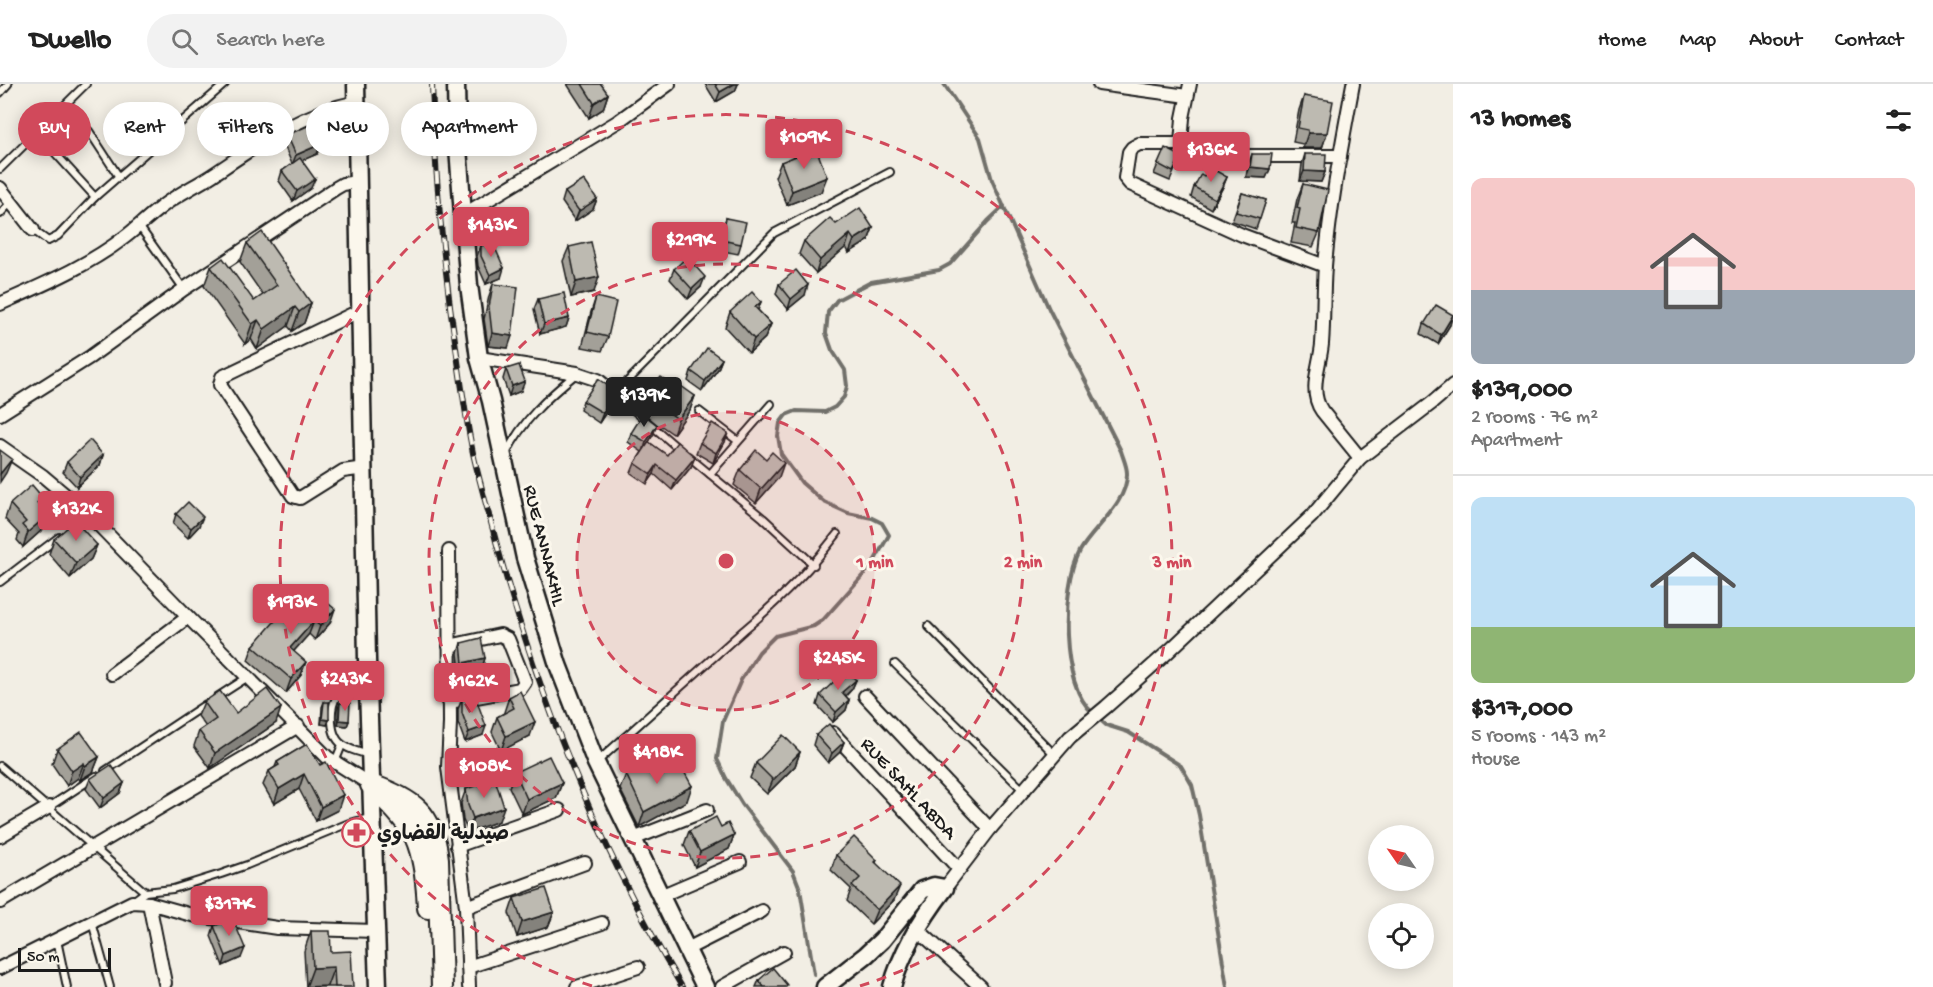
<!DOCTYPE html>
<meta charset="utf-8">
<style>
body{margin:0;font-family:"Gochi Hand","Playpen Sans Arabic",sans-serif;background:#f2f2f2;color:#222;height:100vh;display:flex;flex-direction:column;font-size:22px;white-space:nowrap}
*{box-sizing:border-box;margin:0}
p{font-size:20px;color:#767676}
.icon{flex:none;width:33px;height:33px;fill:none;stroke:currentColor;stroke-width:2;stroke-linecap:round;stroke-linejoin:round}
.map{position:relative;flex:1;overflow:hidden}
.panel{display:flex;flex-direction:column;background:#fff;width:480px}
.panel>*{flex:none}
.banner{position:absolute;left:18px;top:18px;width:570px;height:54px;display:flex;gap:12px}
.needle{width:39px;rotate:304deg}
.fabs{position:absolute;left:1368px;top:741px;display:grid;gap:12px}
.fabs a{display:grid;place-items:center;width:66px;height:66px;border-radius:50%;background:#fff;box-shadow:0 3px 15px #0003;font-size:30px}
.scale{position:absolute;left:18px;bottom:15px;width:93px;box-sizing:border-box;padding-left:6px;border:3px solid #1c1c1c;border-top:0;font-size:16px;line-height:21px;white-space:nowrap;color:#1c1c1c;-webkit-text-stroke:4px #fbf7ec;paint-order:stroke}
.price{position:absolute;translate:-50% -51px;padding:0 14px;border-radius:6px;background:#d1495b;color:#fff;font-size:20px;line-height:39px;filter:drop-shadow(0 2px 3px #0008)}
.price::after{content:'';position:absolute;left:50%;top:36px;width:18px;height:14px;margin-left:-9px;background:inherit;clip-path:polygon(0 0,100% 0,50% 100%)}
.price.active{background:#222;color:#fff}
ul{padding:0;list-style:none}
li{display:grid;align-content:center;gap:12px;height:318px;padding:0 18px}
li+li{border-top:2px solid #e0e0e0}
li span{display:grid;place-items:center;height:186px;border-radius:12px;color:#555}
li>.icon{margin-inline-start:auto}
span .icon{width:108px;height:108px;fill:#fffc;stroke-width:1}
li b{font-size:26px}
h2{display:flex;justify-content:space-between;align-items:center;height:72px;padding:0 18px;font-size:26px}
.pill{padding:0 21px;border-radius:27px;background:#fff;box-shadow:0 3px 15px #0003;font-size:21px;line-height:54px}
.pill.active{background:#d1495b;color:#fff}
header{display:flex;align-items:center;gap:36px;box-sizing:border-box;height:84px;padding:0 30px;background:#fff;border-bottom:2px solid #e0e0e0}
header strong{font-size:28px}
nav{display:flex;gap:33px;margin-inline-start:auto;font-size:21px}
.search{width:420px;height:54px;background:#f2f2f2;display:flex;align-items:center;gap:15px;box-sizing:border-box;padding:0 21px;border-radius:33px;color:#767676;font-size:22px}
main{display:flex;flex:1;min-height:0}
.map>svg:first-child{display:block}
</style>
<header>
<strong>Dwello</strong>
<div class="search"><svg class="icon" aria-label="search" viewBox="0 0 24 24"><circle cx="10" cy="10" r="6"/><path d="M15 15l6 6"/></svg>Search here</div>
<nav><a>Home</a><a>Map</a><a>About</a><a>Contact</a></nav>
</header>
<main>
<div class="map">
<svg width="1453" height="903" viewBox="0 0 1453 903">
<rect width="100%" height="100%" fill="#f2eee4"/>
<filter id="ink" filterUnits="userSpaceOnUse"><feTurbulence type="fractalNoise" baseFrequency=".0167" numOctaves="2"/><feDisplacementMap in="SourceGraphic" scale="12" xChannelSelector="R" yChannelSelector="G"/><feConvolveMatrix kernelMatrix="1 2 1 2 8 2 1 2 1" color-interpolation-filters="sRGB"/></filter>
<g filter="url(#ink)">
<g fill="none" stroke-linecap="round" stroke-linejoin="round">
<g stroke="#716f6b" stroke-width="4">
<path d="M944 0 980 54 992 96 1049 225 1121 367C1123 374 1127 382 1127 389 1128 419 1093 444 1080 467 1061 503 1060 602 1093 629"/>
<path d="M1098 634 1106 641 1128 648 1181 682 1192 701 1199 731 1227 903"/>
<path d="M814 890 800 805 793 787 742 720 726 694 717 675 723 637 741 596 759 568 775 552 814 542 823 536 872 481 889 451 882 439 872 434 848 429 824 418 802 399 781 370 778 352 780 339 786 331 796 327 825 328 835 323 844 313 847 302 845 286 832 266 826 249 828 228 837 216 871 198 939 186 950 180 988 137 1004 122"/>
</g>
<defs>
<g id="lane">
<path d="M0 9 8 0"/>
<path d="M89 47 119 93"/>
<path d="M37 49 95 113"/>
<path d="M0 85 86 0"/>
<path d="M0 130 12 117"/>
<path d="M139 142 184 205"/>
<path d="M33 146 48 157 58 152 95 113 225 0"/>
<path d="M699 327 738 357"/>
<path d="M680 366 615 310 774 149 890 88"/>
<path d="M506 370C522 337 549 312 576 290"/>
<path d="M688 372 763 434 814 481"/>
<path d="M710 390 771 320"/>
<path d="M72 443 88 430"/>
<path d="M0 498 59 453"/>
<path d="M928 542 1054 670"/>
<path d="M895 580 1023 706"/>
<path d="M365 598C358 600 348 602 342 607 335 612 333 619 332 627 330 659 342 664 370 671"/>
<path d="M217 613 248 593"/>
<path d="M335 678 342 661"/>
<path d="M597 678 744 546C780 516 809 487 837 450"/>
<path d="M0 682 145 808"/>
<path d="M105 687 206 620"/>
<path d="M49 723 96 692"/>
<path d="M133 817 145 808 173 805 221 790 247 781 349 739 370 734"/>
<path d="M92 838 110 903"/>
<path d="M57 856 67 903"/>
</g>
<g id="street">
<path d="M1099 0 1187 12"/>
<path d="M1353 0C1342 60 1330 121 1325 182 1323 208 1324 234 1322 260 1320 282 1308 307 1322 327L1360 374"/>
<path d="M1181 60 1183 34 1190 0"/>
<path d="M0 104 33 146"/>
<path d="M463 131 617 38 669 0"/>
<path d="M1325 182 1242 151 1130 100 1125 94 1129 68 1132 64 1139 60H1181L1212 68 1247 72H1340"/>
<path d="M0 220C42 201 88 182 125 153 137 144 148 133 160 124 176 111 194 103 211 92 257 61 301 29 357 18"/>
<path d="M361 226 222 293 220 301 293 412 300 414 343 387 365 384"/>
<path d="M479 274 577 289 598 296 610 306"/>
<path d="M0 330 90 273 184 205 336 104 343 100 358 98"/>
<path d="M0 362 43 392 88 430 188 533 327 673 371 701"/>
<path d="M449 467 450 639 448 683 466 823 469 903"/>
<path d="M112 590 188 533"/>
<path d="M865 612 990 745"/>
<path d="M449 618 520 605 525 598 508 555 500 551 449 562"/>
<path d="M833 649 959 785"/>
<path d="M0 752 49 723"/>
<path d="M633 755 707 726"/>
<path d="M457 762 559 726"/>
<path d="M945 804 990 745 1070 653 1106 623 1168 568 1312 432 1360 374 1432 319 1453 301"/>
<path d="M660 812 740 778"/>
<path d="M0 818 298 642"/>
<path d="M149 819 165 899"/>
<path d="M466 823 585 779"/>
<path d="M917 845 981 903"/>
<path d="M685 866 762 827"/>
<path d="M468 883 602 839"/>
<path d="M0 884 132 818 149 819 192 831 277 844 375 847"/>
<path d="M577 903 638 883"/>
<path d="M722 903 784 868"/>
</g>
<g id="secondary">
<path d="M356 0 367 575 378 903"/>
<path d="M456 0 457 50 463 131 469 201 479 274 491 317 525 474 558 581 596 679 705 903"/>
<path d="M825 903 866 871 882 856 922 806 934 802 945 804C922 834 902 866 892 903"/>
</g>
<g id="primary">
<path d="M371 701C412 715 433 729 438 775L442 903"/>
<path d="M375 705C389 719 412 741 418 760 425 780 427 803 428 824"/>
</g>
</defs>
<use href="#lane" stroke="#1c1c1c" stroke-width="10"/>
<use href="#street" stroke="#1c1c1c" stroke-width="16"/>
<use href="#secondary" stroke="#1c1c1c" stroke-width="21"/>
<use href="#primary" stroke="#1c1c1c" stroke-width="24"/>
<use href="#lane" stroke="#fbf7ec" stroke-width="6"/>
<use href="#street" stroke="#fbf7ec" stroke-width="12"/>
<use href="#secondary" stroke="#fbf7ec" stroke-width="16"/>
<use href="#primary" stroke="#fbf7ec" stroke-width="20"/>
<defs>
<path id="rail" d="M432 0C435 95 444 190 459 284 463 312 467 341 473 369 480 400 489 430 497 461 539 615 600 766 682 903"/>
</defs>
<use href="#rail" stroke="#1c1c1c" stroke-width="6"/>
<use href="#rail" stroke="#fbf7ec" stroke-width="4" stroke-dasharray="11" stroke-linecap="butt"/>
</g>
<g fill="#a3a098" stroke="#1c1c1c" stroke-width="1.5">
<path d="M567 0H601L608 10 603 25 589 34Z"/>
<path d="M705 0H738L735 7 716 18Z"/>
<path d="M1304 12 1327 49 1322 64H1303V60L1293 58 1299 26Z"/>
<path d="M287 51 317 70 302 76 311 104 293 117 279 97 282 87 292 80 284 61Z"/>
<path d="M1252 70 1270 85 1266 94 1246 93 1248 80Z"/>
<path d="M1305 70 1325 88 1321 98 1300 97 1302 80Z"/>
<path d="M781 78 821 108 787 121 775 93Z"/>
<path d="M1158 80 1177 81 1170 97 1154 90Z"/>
<path d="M1204 92 1227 93 1223 103 1211 125 1191 113 1194 103Z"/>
<path d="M1303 100 1319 149 1313 163 1291 159 1295 139H1292L1297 115Z"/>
<path d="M565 108 597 115 593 125 575 137 562 118Z"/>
<path d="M1242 109 1266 116 1256 145 1232 137Z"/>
<path d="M726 134 741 160 738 170 718 166 723 143Z"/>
<path d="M836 140 873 144 868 157 849 169 846 163 816 189 799 170 804 157Z"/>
<path d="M247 159 311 219 304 239 292 247 288 242 257 265 251 255 245 260 204 202 211 183 254 217 263 211 240 178Z"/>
<path d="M481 162 501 194 486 200 478 182 477 172Z"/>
<path d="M569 163 594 208 571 213 563 177Z"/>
<path d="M674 185 701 203 688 215 670 195Z"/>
<path d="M493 200 508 264 488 262 484 235 489 212Z"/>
<path d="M779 200 805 211 788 225 776 210Z"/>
<path d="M596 213 608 253 602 267 582 263 591 228Z"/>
<path d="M538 215 569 234 566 243 540 250 534 225Z"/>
<path d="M758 226 771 240 765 254 749 269 725 243 730 228Z"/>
<path d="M1424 240 1450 241 1438 260 1421 250Z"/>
<path d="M722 275 718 285 702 307 688 297 691 287Z"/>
<path d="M506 285 521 307 509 312 503 295Z"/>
<path d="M679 305 695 312 690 326 673 350 660 341 659 342 641 327 646 312Z"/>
<path d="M583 317 613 318 599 339 580 326Z"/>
<path d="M631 349 653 351 649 358 667 371 691 383 672 406 654 390 647 400 631 389 635 379 642 368 628 358Z"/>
<path d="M725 358 713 379 696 369 700 359Z"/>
<path d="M103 371 100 381 77 403 63 388 67 378Z"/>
<path d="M740 386 779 393 756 419 734 401Z"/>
<path d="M10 420 40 422 48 431 43 445 23 463 17 456 19 450 5 435Z"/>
<path d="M176 430 199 442 188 454 173 440Z"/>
<path d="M54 455 97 461 91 475 70 494 49 470Z"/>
<path d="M299 532 330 539 315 556 309 550 294 567 301 591 286 609 248 576 253 562Z"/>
<path d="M461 559 485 574 482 584 460 589 458 569Z"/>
<path d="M856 596 852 605 846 612 849 616 846 626 833 638 817 621 820 611Z"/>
<path d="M509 613 530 652 501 667 492 648 497 633 504 629V628Z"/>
<path d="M462 615 483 651 465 658 458 639V625Z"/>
<path d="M204 618 236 629 276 639 210 684 194 662 199 647 206 643 198 632Z"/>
<path d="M324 618 329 636 327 641 321 640 322 623Z"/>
<path d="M340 619 349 637 347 642 338 641V624Z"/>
<path d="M816 651 844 658 840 668 828 679 813 661Z"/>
<path d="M307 660 338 726 316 737 299 705 274 720 263 701 269 687 275 683 277 678Z"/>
<path d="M57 665 99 673 93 688 80 696 78 694 67 702 52 680Z"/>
<path d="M800 668 795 682 767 710 750 694 756 679Z"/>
<path d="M674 687 687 717 639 743 620 705 626 690 657 694Z"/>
<path d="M515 688 562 699 556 714 522 730 509 703Z"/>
<path d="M90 695 124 699 120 709 100 724 86 705Z"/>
<path d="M466 705 499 737 468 748 463 736 461 719Z"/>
<path d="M689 747 734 751 729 765 695 783 684 761Z"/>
<path d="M836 771 877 776 876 779 894 816 871 840 847 817 851 805 831 786Z"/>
<path d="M514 814 554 828 548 843 517 853 509 829Z"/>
<path d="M214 842 241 874 223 882 211 852Z"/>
<path d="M311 847 331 868 353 903H306L304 867Z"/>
<path d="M759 896 786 903H756Z"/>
</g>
<g fill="#84827c" stroke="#1c1c1c" stroke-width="1.5">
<path d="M734 0H738L735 7 716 18 720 8Z"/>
<path d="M608 10 603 25 589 34 594 19Z"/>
<path d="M1308 49H1327L1322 64H1303Z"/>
<path d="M321 60 317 70 292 81 296 71Z"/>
<path d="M1250 83 1270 85 1266 94 1246 93Z"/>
<path d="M1304 87 1325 88 1321 98 1300 97Z"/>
<path d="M827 93 821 108 787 121 792 107Z"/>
<path d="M1227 93 1223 103 1211 125 1215 115Z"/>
<path d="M315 95 311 104 293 117 297 107Z"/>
<path d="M597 115 593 125 575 137 579 127Z"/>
<path d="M873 144 868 157 849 169 854 156Z"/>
<path d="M850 150 846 163 816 189 820 176Z"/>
<path d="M504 184 501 194 486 200 490 191Z"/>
<path d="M599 193 594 208 571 213 576 198Z"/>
<path d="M705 193 701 203 688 215 692 205Z"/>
<path d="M808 201 805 211 788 225 791 215Z"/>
<path d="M761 218 756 232 755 223Z"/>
<path d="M311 219 304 239 292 247 299 228Z"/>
<path d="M295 223 288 242 257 265 264 245Z"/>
<path d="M1453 231 1450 241 1438 260 1441 251Z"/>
<path d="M569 234 566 243 540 250 544 240Z"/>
<path d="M258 236 251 255 245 260 252 240Z"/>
<path d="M771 240 765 254 749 269 754 255Z"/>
<path d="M492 249 512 252 508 264 488 262Z"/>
<path d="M722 275 718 285 702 307 705 297Z"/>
<path d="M525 297 521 307 509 312 512 302Z"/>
<path d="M617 308 613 318 599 339 603 329Z"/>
<path d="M695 312 690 326 673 350 678 335Z"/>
<path d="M657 341 653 351 643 368 646 358Z"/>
<path d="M728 349 725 358 713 379 716 369Z"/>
<path d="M103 371 100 381 77 403 80 393Z"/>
<path d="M695 373 691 383 672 406 676 396Z"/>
<path d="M12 375 6 389 0 398V390Z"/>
<path d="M784 379 779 393 756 419 761 405Z"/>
<path d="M657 381 654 390 647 400 651 390Z"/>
<path d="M48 431 43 445 23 463 28 448Z"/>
<path d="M203 433 199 442 188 454 191 444Z"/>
<path d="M97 461 91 475 70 494 76 479Z"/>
<path d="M335 525 330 539 315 556 320 542Z"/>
<path d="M314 537 309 550 285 577 290 564Z"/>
<path d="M485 574 482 584 460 589 463 579Z"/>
<path d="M306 578 301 591 286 609 291 595Z"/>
<path d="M856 596 852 605 839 618 842 608Z"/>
<path d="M849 616 846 626 833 638 836 628Z"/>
<path d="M281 624 276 639 210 684 215 669Z"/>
<path d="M322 635 329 636 327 641 321 640Z"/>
<path d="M339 636 349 637 347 642 338 641Z"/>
<path d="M535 638 530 652 501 667 506 652Z"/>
<path d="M486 642 483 651 465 658 469 648Z"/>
<path d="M844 658 840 668 828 679 832 669Z"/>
<path d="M800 668 795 682 767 710 773 696Z"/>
<path d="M99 673 93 688 80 696 85 682Z"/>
<path d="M84 679 78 694 67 702 72 687Z"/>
<path d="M304 690 299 705 274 720 279 705Z"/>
<path d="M124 699 120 709 100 724 104 714Z"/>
<path d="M562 699 556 714 522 730 527 715Z"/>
<path d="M692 702 687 717 639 743 644 728Z"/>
<path d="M343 711 338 726 316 737 321 723Z"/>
<path d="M504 723 499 737 468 748 473 734Z"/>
<path d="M734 751 729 765 695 783 700 768Z"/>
<path d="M900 802 894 816 871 840 877 826Z"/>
<path d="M554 828 548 843 517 853 522 838Z"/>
<path d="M245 864 241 874 223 882 226 872Z"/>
<path d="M334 883 327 902 306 903 313 884Z"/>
</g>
<g fill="#bdbab1" stroke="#1c1c1c" stroke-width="1.5">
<path d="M582 0H601L608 10 594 19Z"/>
<path d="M715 0H734L720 8Z"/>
<path d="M1304 12 1333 17 1327 49H1308V46L1298 44Z"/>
<path d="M312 40 321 60 296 71 287 51Z"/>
<path d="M816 64 827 93 792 107 781 78Z"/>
<path d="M1165 64 1181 72 1173 88 1158 80Z"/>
<path d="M1252 70H1272L1270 85 1250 83Z"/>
<path d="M1305 70H1326L1325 88 1304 87Z"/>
<path d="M300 74 315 95 297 107 282 87Z"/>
<path d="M1209 83 1227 93 1215 115 1194 103 1201 90 1204 92Z"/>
<path d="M584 96 597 115 579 127 565 108Z"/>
<path d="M1303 100 1328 106 1319 149 1296 144 1300 125 1297 124Z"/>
<path d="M1242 109 1266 116 1260 135 1236 128Z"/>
<path d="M860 124 873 144 854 156 850 150 820 176 804 157 830 134 836 140Z"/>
<path d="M726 134 746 138 741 160 721 156Z"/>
<path d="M262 148 311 219 299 228 295 223 264 245 258 236 252 240 211 183 223 174 254 217 277 201 247 159Z"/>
<path d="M492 157 504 184 490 191 481 172V162Z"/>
<path d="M591 158 599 193 576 198 569 163Z"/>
<path d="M687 173 705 193 692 205 674 185Z"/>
<path d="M796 186 808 201 791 215 779 200Z"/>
<path d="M493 200 518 203 512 252 492 249 489 223Z"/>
<path d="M752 208 761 218 755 223 771 240 754 255 730 228Z"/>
<path d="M564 209 569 234 544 240 538 215Z"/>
<path d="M596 213 616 218 608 253 587 248Z"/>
<path d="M1436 221 1453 231 1441 251 1424 240Z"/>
<path d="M707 264 722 275 705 297 691 287Z"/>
<path d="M519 281 525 297 512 302 506 285Z"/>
<path d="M661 293 679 305 681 302 695 312 678 335 665 326 664 328 646 312Z"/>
<path d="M598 295 617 308 603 329 583 317Z"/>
<path d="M643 330 657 341 646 358 631 349Z"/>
<path d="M712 339 728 349 716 369 700 359Z"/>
<path d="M90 356 103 371 80 393 67 378Z"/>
<path d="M649 358 667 371 677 358 695 373 676 396 657 381 651 390 635 379Z"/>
<path d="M0 366 12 375 0 390Z"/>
<path d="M756 366 766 375 772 368 784 379 761 405 740 386Z"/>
<path d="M32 401 43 414 37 419 48 431 28 448 22 441 26 438 10 420Z"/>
<path d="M188 418 203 433 191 444 176 430Z"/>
<path d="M75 437 97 461 76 479 54 455Z"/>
<path d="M318 511 335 525 320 542 314 537 290 564 306 578 291 595 253 562 288 522 299 532Z"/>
<path d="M481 554 485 574 463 579 461 559Z"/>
<path d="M846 586 856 596 842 608 849 616 836 628 820 611Z"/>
<path d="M267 605 281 624 215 669 199 647 216 635 204 618 220 607 236 629Z"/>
<path d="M520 607 535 638 506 652 497 633 514 624 509 613Z"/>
<path d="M475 612 486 642 469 648 462 629V615Z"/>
<path d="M324 618H329V636L322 635Z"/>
<path d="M340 619H350L349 637 339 636Z"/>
<path d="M829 640 844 658 832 669 816 651Z"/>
<path d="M81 648 99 673 85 682 84 679 72 687 57 665Z"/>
<path d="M783 651 800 668 773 696 756 679Z"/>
<path d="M307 660 320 681 326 678 343 711 321 723 304 690 279 705 269 687 279 681 277 678Z"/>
<path d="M549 672 562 699 527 715 515 688Z"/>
<path d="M648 678 657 694 673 685 674 687 681 682 692 702 644 728 626 690Z"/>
<path d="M111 681 124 699 104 714 90 695Z"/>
<path d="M495 695 504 723 473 734 468 721 466 705Z"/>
<path d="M716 733 721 743 728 739 734 751 700 768 689 747Z"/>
<path d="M854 753 877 776 875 778 900 802 877 826 852 802 860 794 836 771Z"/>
<path d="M546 804 554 828 522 838 514 814Z"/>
<path d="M233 835 245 864 226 872 214 842Z"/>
<path d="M311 847H330L331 868 351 867 353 903H335L334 883 313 884Z"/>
<path d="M773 884 787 901 785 903H764L759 896Z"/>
</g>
</g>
<circle cx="726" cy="477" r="149" fill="#d1495b" fill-opacity=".12"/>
<g fill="none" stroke="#d1495b" stroke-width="3" stroke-dasharray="10 8">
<circle cx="726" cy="477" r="149"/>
<circle cx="726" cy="477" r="297"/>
<path d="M592 902A446 446 0 1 1 860 902"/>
</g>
<defs>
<symbol id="pharmacy-ring" viewBox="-11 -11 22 22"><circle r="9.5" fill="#fbf7ec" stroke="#d1495b" stroke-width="1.5"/><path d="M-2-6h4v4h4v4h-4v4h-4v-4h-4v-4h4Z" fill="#d1495b"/></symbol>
</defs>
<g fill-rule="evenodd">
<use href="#pharmacy-ring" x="340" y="732" width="33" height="33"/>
</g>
<g text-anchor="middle" stroke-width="6" stroke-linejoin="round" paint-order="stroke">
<g font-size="20" fill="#1c1c1c" stroke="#fbf7ec">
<text transform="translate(546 461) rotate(76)" y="7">RUE ANNAKHIL</text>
<text transform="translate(910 703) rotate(47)" y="7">RUE SAHL ABDA</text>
</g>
<g font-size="20" font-weight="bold" fill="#1c1c1c" stroke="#fbf7ec" text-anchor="start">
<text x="377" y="755">صيدلية القضاوي</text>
</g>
</g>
<circle cx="726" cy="477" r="9" fill="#d1495b" stroke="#fbf7ec" stroke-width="3"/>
<g font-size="18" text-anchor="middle" font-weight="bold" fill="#d1495b" stroke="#fbf7ec" stroke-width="6" stroke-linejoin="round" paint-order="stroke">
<text x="875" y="483">1 min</text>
<text x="1023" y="483">2 min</text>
<text x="1172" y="483">3 min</text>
</g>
</svg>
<div class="fabs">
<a><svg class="needle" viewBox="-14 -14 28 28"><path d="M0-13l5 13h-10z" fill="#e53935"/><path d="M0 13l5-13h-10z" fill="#767676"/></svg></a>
<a><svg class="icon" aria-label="locate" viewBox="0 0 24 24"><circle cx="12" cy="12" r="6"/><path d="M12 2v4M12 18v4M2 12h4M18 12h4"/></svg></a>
</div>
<div class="scale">50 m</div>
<b class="price" style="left:804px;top:86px">$109K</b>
<b class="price" style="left:1211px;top:99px">$136K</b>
<b class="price" style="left:491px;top:174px">$143K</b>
<b class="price" style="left:690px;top:189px">$219K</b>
<b class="price active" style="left:644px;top:344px">$139K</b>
<b class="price" style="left:76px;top:458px">$132K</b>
<b class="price" style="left:291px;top:551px">$193K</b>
<b class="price" style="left:838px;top:607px">$245K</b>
<b class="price" style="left:345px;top:628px">$243K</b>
<b class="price" style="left:472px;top:630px">$162K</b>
<b class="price" style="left:657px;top:701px">$418K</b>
<b class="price" style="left:484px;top:715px">$108K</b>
<b class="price" style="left:229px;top:853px">$317K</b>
<div class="banner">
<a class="pill active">Buy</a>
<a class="pill">Rent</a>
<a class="pill">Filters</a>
<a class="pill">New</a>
<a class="pill">Apartment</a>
</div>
</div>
<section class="panel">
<h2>13 homes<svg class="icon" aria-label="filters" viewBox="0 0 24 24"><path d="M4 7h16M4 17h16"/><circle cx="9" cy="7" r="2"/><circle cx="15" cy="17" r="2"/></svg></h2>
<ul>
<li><span style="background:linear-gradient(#f6c9c9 60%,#9aa5b1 0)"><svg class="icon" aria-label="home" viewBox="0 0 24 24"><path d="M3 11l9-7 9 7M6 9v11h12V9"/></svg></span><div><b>$139,000</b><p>2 rooms · 76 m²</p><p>Apartment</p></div></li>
<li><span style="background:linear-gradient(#bfe0f5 70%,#8fb573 0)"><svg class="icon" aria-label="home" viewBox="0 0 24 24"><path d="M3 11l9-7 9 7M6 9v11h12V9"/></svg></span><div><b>$317,000</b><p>5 rooms · 143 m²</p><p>House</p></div></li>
</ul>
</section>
</main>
